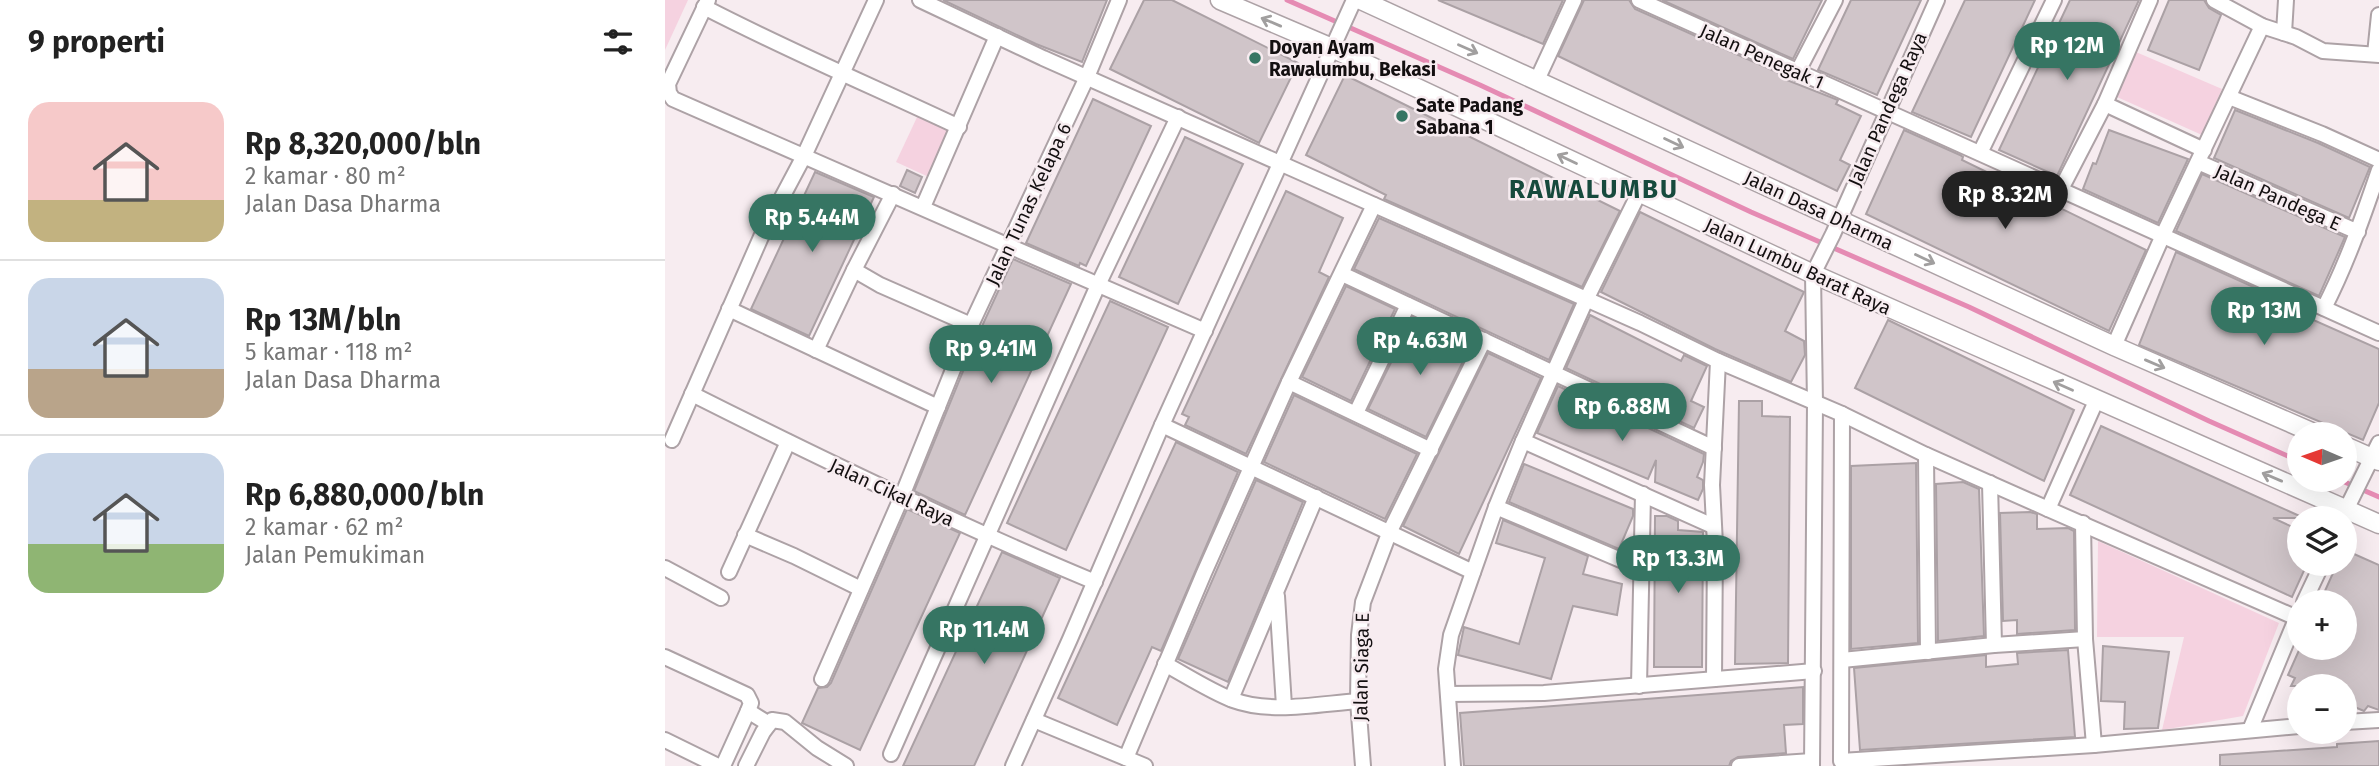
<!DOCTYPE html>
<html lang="id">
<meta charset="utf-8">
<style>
body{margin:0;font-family:"Fira Sans",sans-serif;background:#f2f2f2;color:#222;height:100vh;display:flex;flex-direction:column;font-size:26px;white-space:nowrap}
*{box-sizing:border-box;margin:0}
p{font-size:23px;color:#767676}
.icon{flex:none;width:38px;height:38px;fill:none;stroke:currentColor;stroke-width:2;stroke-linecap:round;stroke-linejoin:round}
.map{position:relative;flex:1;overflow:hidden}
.details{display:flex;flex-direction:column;background:#fff;width:665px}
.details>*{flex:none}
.needle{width:46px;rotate:272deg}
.tools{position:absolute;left:1622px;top:422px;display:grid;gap:14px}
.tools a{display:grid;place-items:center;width:70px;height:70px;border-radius:50%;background:#fff;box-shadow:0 7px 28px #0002;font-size:35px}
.price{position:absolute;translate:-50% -60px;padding:0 16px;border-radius:24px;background:#367563;color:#fff;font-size:23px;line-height:46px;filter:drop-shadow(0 2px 4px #0008)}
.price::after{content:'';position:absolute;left:50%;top:42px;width:21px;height:16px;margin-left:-10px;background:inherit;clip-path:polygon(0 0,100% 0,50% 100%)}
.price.active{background:#222;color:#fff}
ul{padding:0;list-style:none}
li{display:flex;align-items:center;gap:21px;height:175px;padding:0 28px}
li+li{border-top:2px solid #e0e0e0}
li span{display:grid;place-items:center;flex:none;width:196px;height:140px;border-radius:21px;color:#555}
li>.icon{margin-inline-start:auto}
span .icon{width:84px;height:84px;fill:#fffc;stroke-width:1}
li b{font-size:30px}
h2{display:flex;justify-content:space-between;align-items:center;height:84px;padding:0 28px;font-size:30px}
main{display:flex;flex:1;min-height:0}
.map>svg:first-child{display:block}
</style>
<main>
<section class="details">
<h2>9 properti<svg class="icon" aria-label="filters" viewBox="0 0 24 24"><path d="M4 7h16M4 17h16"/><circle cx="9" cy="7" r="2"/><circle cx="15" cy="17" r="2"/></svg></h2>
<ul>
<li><span style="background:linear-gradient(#f6c9c9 70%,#c2b280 0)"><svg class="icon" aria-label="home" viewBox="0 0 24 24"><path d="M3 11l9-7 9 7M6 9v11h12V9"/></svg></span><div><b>Rp 8,320,000/bln</b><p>2 kamar · 80 m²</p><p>Jalan Dasa Dharma</p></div></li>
<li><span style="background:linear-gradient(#c9d6e8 65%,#b9a48a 0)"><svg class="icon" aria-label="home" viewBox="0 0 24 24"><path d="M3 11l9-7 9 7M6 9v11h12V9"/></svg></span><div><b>Rp 13M/bln</b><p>5 kamar · 118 m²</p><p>Jalan Dasa Dharma</p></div></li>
<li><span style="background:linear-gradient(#c9d6e8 65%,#8fb573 0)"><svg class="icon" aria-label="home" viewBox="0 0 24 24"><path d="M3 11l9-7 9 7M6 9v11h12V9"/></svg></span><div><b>Rp 6,880,000/bln</b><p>2 kamar · 62 m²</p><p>Jalan Pemukiman</p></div></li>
</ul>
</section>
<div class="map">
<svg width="1714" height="766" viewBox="0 0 1714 766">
<rect width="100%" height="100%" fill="#f7ecf0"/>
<g fill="#f5d2e0">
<path d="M0 0H23L0 50Z"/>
<path d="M1471 52 1557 89 1537 135 1452 97Z"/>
<path d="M254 113 289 129 266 178 231 162Z"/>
<path d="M1433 541 1614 623 1578 716 1497 730 1519 637H1432Z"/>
</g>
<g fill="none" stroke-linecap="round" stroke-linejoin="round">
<g stroke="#e58bb3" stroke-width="5">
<path d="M622 0 815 85 1086 212 1304 307 1544 421 1634 461"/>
<path d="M1675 480 1714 497"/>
</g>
</g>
<g fill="#d0c5c9" stroke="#aba1a5" stroke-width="2">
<path d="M278 0H442L417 62 371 44Z"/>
<path d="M479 0H507L633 63 594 143 445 69Z"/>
<path d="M773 0H898L878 44Z"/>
<path d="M919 0H964L970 9 1120 76 1119 79 1173 100 1171 104 1196 116 1175 160 1185 165 1172 191 893 56Z"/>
<path d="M997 0H1157L1128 59Z"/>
<path d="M1186 0H1256L1212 95 1153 70Z"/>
<path d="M1300 0H1370L1306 137 1247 112Z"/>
<path d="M1405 0H1474L1392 176 1334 150Z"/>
<path d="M1504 0H1539L1544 8 1556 15 1534 70 1483 50Z"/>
<path d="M680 75 955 211 917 287 719 199 721 195 641 155Z"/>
<path d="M428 99 486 126 421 266 415 263 414 266 361 243Z"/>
<path d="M1570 110 1653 143 1705 167 1684 218 1549 158Z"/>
<path d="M1239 130 1295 155 1298 157 1297 160 1481 250 1444 331 1201 214Z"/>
<path d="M1444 130 1523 159 1493 223 1418 189 1428 163 1431 164Z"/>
<path d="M520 137 578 164 513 304 454 277Z"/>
<path d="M242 170 257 177 250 193 235 186Z"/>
<path d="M150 172 209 197 144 336 86 309Z"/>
<path d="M1537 174 1680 237 1654 296 1511 231Z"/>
<path d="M621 191 678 218 654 272 664 277 581 454 520 425 524 417 517 414Z"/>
<path d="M975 212 1139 292 1120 331 1139 341 1140 355 1126 382 1050 349 936 292Z"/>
<path d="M714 218 909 304 884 360 689 269Z"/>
<path d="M1511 252 1648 314 1646 319 1714 349V403L1698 440 1474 345Z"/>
<path d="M348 259 406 284 300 515 249 491 312 337Z"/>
<path d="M681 286 730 309 686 401 637 377Z"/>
<path d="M445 301 503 327 401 550 342 523Z"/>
<path d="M925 315 1016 361 1019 355 1042 366 1026 401 1039 407 1029 428 901 368Z"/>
<path d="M748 318 806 345 761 437 703 409Z"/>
<path d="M1223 320 1409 410 1379 481 1190 388Z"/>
<path d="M823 353 876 378 794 554 738 526Z"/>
<path d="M893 386 1039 454 1038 462 1032 477 1038 480V489L1033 500 990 482 991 460 983 479 872 433Z"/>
<path d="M629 395 752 454 720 519 599 462Z"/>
<path d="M1074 401H1097V416L1125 417 1123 663 1070 664Z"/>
<path d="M1436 426 1639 518H1608L1634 530V564H1642L1627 597 1405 495Z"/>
<path d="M511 442 573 472 496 651 487 647 452 725 393 698Z"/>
<path d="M1251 463 1253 643 1186 649V466Z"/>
<path d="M859 464 968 509V516L954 549 844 502Z"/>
<path d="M591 480 638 502 563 682 513 659Z"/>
<path d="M1298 482 1314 489 1319 636 1273 641 1271 484Z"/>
<path d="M242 509 295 533 195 750 137 723 153 688 162 687 166 683Z"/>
<path d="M1365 512 1372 514V529L1403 528 1409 531 1410 630 1352 634V620L1338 621 1335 513Z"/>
<path d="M990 516H1002L1013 521V530L1038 532 1037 667H989Z"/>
<path d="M838 520 923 556 918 574 957 584 952 615 908 606 886 679 793 655 799 627 854 644 880 558 831 543Z"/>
<path d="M1680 550 1714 565V710L1703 706 1699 711 1680 703V686H1626L1630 678 1623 675 1635 648H1680V602H1655L1672 564H1680Z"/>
<path d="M337 552 395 578 349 679 309 766H238Z"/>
<path d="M1438 646 1504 652 1493 728 1459 729 1460 702 1436 701Z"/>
<path d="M1403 650 1410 737 1195 750 1189 668 1321 655V667L1353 664 1352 653Z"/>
<path d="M1138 687V724L1119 725 1121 753 1073 757 1066 761 1064 766H799L795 713Z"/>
<path d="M1714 741V766H1555V755L1672 747V744Z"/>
</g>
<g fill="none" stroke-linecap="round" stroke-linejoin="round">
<defs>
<g id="minor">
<path d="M43 0 3 84 4 93 8 99C186 176 362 255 540 331"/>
<path d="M255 0 378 58 975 323 1053 361 1177 414 1261 455 1383 509 1632 618"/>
<path d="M974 0 1714 333"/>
<path d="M1549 0 1597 26 1631 37 1658 51 1714 55"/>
<path d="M39 7C122 50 209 87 294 127"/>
<path d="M1619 33 1621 0"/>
<path d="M1710 54 1714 15"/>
<path d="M1132 73 1170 0"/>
<path d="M872 80 909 0"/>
<path d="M1564 97 1657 134 1714 160"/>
<path d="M1440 104 1539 150"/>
<path d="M1315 153 1389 0"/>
<path d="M1533 162 1693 232"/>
<path d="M1396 189 1440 104 1485 0"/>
<path d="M258 207 332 36"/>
<path d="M189 270 215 285 306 325"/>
<path d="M677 274 1049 448"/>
<path d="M1659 308C1682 263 1698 217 1714 170"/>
<path d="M64 309 273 407"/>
<path d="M1449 346 1498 235 1597 26"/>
<path d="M151 350 189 270 228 194"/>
<path d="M624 382 766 450"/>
<path d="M27 394C160 461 293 525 430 582"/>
<path d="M691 413 743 305"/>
<path d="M1177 414 1176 761 1429 745 1634 726"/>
<path d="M497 425 808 572"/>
<path d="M7 440 96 237 139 156 211 0"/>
<path d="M858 441 1048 526"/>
<path d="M1261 455 1263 652"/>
<path d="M1325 483 1329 645"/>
<path d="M831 507 977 569"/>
<path d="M1383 509 1431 401"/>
<path d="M1677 518 1714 443"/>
<path d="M1418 523 1420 639 1429 745"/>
<path d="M80 535 129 556 196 589"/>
<path d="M0 568 56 598"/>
<path d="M64 572 123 442"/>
<path d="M612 596 619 706"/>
<path d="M1639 602 1657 564"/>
<path d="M0 657 82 695 86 703 83 711"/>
<path d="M1177 660 1329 645 1420 639"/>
<path d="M500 664C522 676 545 691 568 700 606 714 653 704 693 701"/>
<path d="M157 679 237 496 306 325 422 77 454 0"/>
<path d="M1049 679 1050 544 1047 485 1053 361"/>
<path d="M974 686 978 494"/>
<path d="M783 694 879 693 1149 671"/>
<path d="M566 699 651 497"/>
<path d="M369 720 480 766"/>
<path d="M1680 722 1714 720"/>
<path d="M1585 730 1634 612"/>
<path d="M0 740 53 766"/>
<path d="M226 754 433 285 513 117"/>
<path d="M461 758 539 573 624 382 709 205"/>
<path d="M58 766 83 711 104 724"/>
<path d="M81 766 98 732 107 720 120 722 152 748 181 766"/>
<path d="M348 766 405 639 497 425 689 0"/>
<path d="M698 766 693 701 694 635 698 602 725 531 819 340"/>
<path d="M788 766 781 669 786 635 831 507 858 441 921 300 974 193"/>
<path d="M1074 766 1147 761"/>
<path d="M1147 766 1150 404 1148 274 1168 234 1272 0"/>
</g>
<g id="tertiary">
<path d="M555 0 667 48 1148 274 1714 524"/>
<path d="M696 0 1449 346 1651 434"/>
<path d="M1680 446 1714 461"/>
</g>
</defs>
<use href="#minor" stroke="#ada2a6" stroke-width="18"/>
<use href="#tertiary" stroke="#ada2a6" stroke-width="21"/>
<use href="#minor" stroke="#fff" stroke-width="14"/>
<use href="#tertiary" stroke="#fff" stroke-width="18"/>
</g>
<defs><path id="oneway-shaft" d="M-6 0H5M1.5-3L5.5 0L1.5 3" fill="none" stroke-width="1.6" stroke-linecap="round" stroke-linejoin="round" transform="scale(1.75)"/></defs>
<g stroke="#a19f9f">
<use href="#oneway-shaft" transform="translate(606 22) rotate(-157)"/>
<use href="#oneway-shaft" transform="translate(803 49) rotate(24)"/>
<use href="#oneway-shaft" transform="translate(1009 143) rotate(25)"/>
<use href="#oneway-shaft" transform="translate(902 159) rotate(-155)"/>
<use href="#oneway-shaft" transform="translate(1260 259) rotate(25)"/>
<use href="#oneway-shaft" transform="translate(1490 364) rotate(23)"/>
<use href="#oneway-shaft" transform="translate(1398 386) rotate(-156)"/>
<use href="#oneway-shaft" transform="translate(1607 477) rotate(-157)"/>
</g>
<g fill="#367563" stroke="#f7ecf0" stroke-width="2.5">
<circle cx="590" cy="58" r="7"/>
<circle cx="737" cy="116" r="7"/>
</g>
<g text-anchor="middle" stroke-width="5" stroke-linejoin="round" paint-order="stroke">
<g font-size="19" font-weight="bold" fill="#130f10" stroke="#f7ecf0" text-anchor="start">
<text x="604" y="54">Doyan Ayam<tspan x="604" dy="22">Rawalumbu, Bekasi</tspan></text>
<text x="751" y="112">Sate Padang<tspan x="751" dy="22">Sabana 1</tspan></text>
</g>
<g font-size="19" fill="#130f10" stroke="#f7ecf0">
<text transform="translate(1097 56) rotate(24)" y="7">Jalan Penegak 1</text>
<text transform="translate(1222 109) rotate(-66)" y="7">Jalan Pandega Raya</text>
<text transform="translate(1613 197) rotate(24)" y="7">Jalan Pandega E</text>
<text transform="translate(363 204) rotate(-65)" y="7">Jalan Tunas Kelapa 6</text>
<text transform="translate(1154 210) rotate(25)" y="7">Jalan Dasa Dharma</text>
<text transform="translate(1133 266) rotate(25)" y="7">Jalan Lumbu Barat Raya</text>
<text transform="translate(227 492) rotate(25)" y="7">Jalan Cikal Raya</text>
<text transform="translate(696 667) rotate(-89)" y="7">Jalan Siaga E</text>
</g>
<g font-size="26" font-weight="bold" letter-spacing="2" fill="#164a3d" stroke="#f7ecf0">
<text x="929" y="198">RAWALUMBU</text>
</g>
</g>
</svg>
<div class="tools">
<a><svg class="needle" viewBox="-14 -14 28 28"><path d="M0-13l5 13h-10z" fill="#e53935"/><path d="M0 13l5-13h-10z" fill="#767676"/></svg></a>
<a><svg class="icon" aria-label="layers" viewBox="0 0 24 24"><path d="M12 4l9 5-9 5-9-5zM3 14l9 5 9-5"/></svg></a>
<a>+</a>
<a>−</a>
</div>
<b class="price" style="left:1402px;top:82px">Rp 12M</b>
<b class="price active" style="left:1340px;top:231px">Rp 8.32M</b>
<b class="price" style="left:147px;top:254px">Rp 5.44M</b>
<b class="price" style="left:1599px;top:347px">Rp 13M</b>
<b class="price" style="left:755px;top:377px">Rp 4.63M</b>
<b class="price" style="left:326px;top:385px">Rp 9.41M</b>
<b class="price" style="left:957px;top:443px">Rp 6.88M</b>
<b class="price" style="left:1013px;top:595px">Rp 13.3M</b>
<b class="price" style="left:319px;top:666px">Rp 11.4M</b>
</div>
</main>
